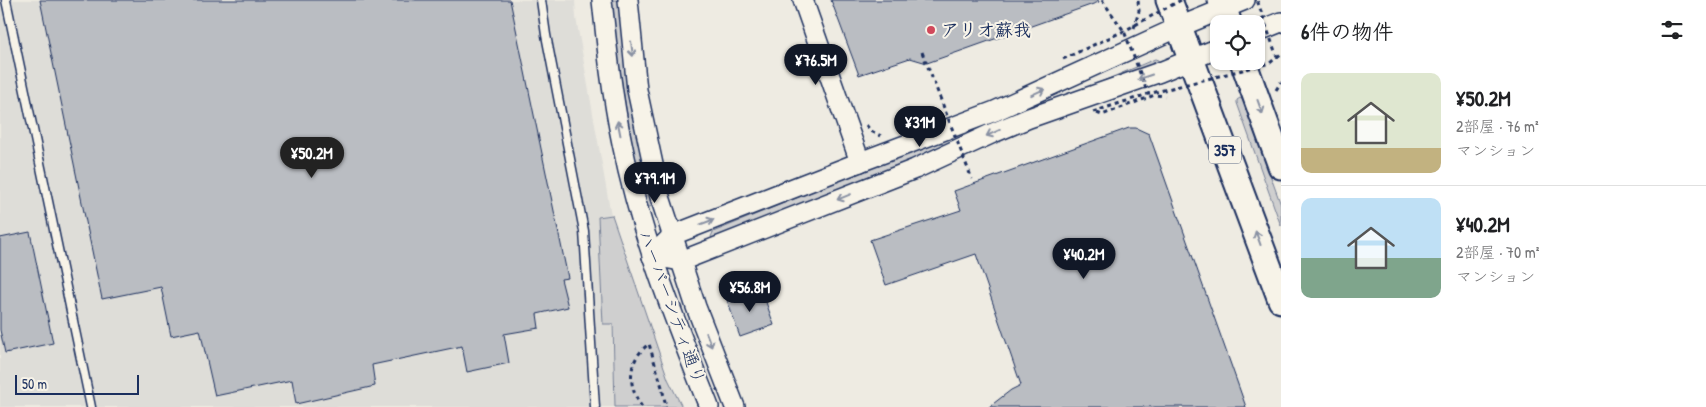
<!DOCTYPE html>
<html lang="ja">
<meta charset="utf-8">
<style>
body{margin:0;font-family:"Patrick Hand","Klee One",sans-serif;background:#f2f2f2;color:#202124;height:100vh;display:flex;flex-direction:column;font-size:19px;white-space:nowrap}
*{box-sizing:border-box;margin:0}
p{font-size:16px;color:#757577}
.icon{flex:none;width:28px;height:28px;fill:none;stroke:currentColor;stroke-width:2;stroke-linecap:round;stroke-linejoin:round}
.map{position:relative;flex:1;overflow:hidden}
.side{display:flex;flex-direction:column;background:#fff;width:425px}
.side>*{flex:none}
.tools{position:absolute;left:1210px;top:15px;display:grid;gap:10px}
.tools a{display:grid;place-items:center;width:55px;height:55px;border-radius:10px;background:#fff;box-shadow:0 1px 4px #0004;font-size:25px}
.scale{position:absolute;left:15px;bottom:12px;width:124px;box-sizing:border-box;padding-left:5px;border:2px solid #1b2f5e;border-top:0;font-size:14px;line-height:18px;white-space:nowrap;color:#1b2f5e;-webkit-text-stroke:4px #f7f3e8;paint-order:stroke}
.price{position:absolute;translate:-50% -42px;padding:0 11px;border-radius:18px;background:#111827;color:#fff;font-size:16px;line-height:32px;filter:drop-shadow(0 1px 2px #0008)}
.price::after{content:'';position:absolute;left:50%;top:30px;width:15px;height:11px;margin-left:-8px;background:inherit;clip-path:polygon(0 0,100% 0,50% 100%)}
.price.active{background:#222;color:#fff}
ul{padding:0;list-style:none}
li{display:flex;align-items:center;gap:15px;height:125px;padding:0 20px}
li+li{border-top:1px solid #e0e0e0}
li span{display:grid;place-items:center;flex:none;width:140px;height:100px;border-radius:10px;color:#555}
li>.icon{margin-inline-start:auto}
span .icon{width:60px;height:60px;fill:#fffc;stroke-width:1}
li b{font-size:21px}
h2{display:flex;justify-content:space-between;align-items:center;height:60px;padding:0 20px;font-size:21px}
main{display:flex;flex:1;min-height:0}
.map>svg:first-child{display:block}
</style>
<main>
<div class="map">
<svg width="1281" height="407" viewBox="0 0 1281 407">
<rect width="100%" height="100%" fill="#eeebe2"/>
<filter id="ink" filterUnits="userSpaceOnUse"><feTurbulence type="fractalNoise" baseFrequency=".02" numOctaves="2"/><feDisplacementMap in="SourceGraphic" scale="10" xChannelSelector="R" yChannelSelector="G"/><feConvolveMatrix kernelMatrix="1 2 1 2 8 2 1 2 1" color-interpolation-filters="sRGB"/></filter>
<g filter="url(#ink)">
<path fill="#deddd8" d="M0 0H575L576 18 611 215 598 217 603 324H612L615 407H0Z"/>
<g fill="#cfcfcf" stroke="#757f96">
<path d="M611 0H620L654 204 650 207 646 206C629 137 619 70 611 0Z"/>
<path d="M1155 59 1158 60 1159 63 714 240 711 237 713 232 884 162 990 123 1031 106 1087 88Z"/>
<path d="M1240 98 1243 100 1281 205V226L1237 103V100Z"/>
<path d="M612 215 668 379 682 407H615L613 324H603L598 217Z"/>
</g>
<g fill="#babdc2" stroke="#1b2f5e">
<path d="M40 0H510L568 278 561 279 568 307 537 314 539 328 504 334 509 363 467 372 462 346 372 365 375 386 296 404 292 380 215 396 200 330 171 336 161 287 102 299Z"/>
<path d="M831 0H1098L1099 2 927 63 910 58 859 75Z"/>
<path d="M1129 128H1136L1149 134 1246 407H989L1011 390 1021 385 976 254 886 285 870 240 961 210 954 191Z"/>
<path d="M30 232 53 343 5 353 0 330V238Z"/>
<path d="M761 288 774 325 740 337 727 300Z"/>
</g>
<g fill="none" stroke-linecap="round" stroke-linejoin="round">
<defs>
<g id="service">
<path d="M6 0 91 407"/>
<path d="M541 0 546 35 584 231 595 407"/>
</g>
<g id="tertiary">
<path d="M602 0C607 48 612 96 622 143 640 234 675 321 709 407"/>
<path d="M628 0 637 90 660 197 696 307 735 407"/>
<path d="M803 0 860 162"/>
<path d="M1256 32 1281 22"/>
<path d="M652 256 673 235 860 162 995 111 1179 27 1245 0"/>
<path d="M652 256 681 261 915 169 993 133 1029 118 1160 72 1219 48"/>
</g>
<g id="trunk">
<path d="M1169 0 1281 300"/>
<path d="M1221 0 1229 24"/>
<path d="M1243 61 1281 166"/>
</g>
</defs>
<use href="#service" stroke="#1b2f5e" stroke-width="11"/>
<use href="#tertiary" stroke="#1b2f5e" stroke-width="22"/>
<use href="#trunk" stroke="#1b2f5e" stroke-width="29"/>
<g stroke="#1b2f5e" stroke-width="3" stroke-dasharray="4 4" stroke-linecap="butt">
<path d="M1134 28 1139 11 1138 0"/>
<path d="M1277 57 1281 54"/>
<path d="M1276 90 1281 82"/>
<path d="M1097 113 1102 115 1155 95 1165 96"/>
<path d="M866 125 871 131 881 136"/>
<path d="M642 407C627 386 627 360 649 344L662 387 666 407"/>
</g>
<use href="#service" stroke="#f7f3e8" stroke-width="8"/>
<use href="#tertiary" stroke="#f7f3e8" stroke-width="19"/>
<use href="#trunk" stroke="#f7f3e8" stroke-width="25"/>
<g stroke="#1b2f5e" stroke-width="3" stroke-dasharray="4 4" stroke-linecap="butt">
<path d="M1102 0 1124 31 1148 94"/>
<path d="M922 52 972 179"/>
<path d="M1063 59 1124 31 1181 0"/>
<path d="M1093 112 1148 94 1270 63 1277 57 1257 0"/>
</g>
</g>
<defs><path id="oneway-shaft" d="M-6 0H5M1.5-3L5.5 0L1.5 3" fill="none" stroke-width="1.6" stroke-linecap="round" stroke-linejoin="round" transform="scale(1.25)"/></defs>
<g stroke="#8991a3">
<use href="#oneway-shaft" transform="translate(632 49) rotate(83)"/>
<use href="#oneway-shaft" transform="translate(1145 77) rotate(161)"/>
<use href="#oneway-shaft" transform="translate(1038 92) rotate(-25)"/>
<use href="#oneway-shaft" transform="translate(1260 107) rotate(70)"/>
<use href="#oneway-shaft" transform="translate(619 128) rotate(-101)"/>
<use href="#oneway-shaft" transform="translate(993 133) rotate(156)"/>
<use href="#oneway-shaft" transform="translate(844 197) rotate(158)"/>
<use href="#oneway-shaft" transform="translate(707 222) rotate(-21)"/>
<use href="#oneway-shaft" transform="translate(1258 238) rotate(-110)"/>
<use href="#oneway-shaft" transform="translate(709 340) rotate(69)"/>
</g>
</g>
<circle fill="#d1495b" stroke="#f7f3e8" stroke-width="2" cx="931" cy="30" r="5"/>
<g text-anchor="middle" stroke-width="4" stroke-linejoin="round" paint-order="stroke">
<rect fill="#f7f3e8" stroke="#5d6a87" stroke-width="1" x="1209" y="136.5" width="32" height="27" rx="4"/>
<g font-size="16" font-weight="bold" fill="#1b2f5e">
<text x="1225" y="156">357</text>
</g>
<g font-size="18" font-weight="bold" fill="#1b2f5e" stroke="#f7f3e8" text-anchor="start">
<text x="941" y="36">アリオ蘇我</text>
</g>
<g font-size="18" fill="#1b2f5e" stroke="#f7f3e8">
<text transform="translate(672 307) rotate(70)" y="6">ハーバーシティ通り</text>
</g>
</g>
</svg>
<div class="tools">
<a><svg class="icon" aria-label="locate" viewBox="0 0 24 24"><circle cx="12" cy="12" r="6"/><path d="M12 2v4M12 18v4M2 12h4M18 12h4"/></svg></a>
</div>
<div class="scale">50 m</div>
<b class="price" style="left:816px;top:86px">¥76.5M</b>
<b class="price" style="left:920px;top:148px">¥31M</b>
<b class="price active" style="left:312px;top:179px">¥50.2M</b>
<b class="price" style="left:655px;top:204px">¥79.1M</b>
<b class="price" style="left:1084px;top:280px">¥40.2M</b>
<b class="price" style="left:750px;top:313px">¥56.8M</b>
</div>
<section class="side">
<h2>6件の物件<svg class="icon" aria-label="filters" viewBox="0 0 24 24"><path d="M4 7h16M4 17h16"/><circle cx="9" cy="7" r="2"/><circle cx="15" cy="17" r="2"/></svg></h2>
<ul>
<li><span style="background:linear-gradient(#dfe7d0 75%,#c2b280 0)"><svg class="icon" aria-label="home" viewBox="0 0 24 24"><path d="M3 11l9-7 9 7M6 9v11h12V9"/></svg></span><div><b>¥50.2M</b><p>2部屋 · 76 m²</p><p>マンション</p></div></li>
<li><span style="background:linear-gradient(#bfe0f5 60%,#7fa58c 0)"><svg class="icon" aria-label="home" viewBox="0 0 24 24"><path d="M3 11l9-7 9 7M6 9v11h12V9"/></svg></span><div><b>¥40.2M</b><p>2部屋 · 70 m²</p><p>マンション</p></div></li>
</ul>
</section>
</main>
